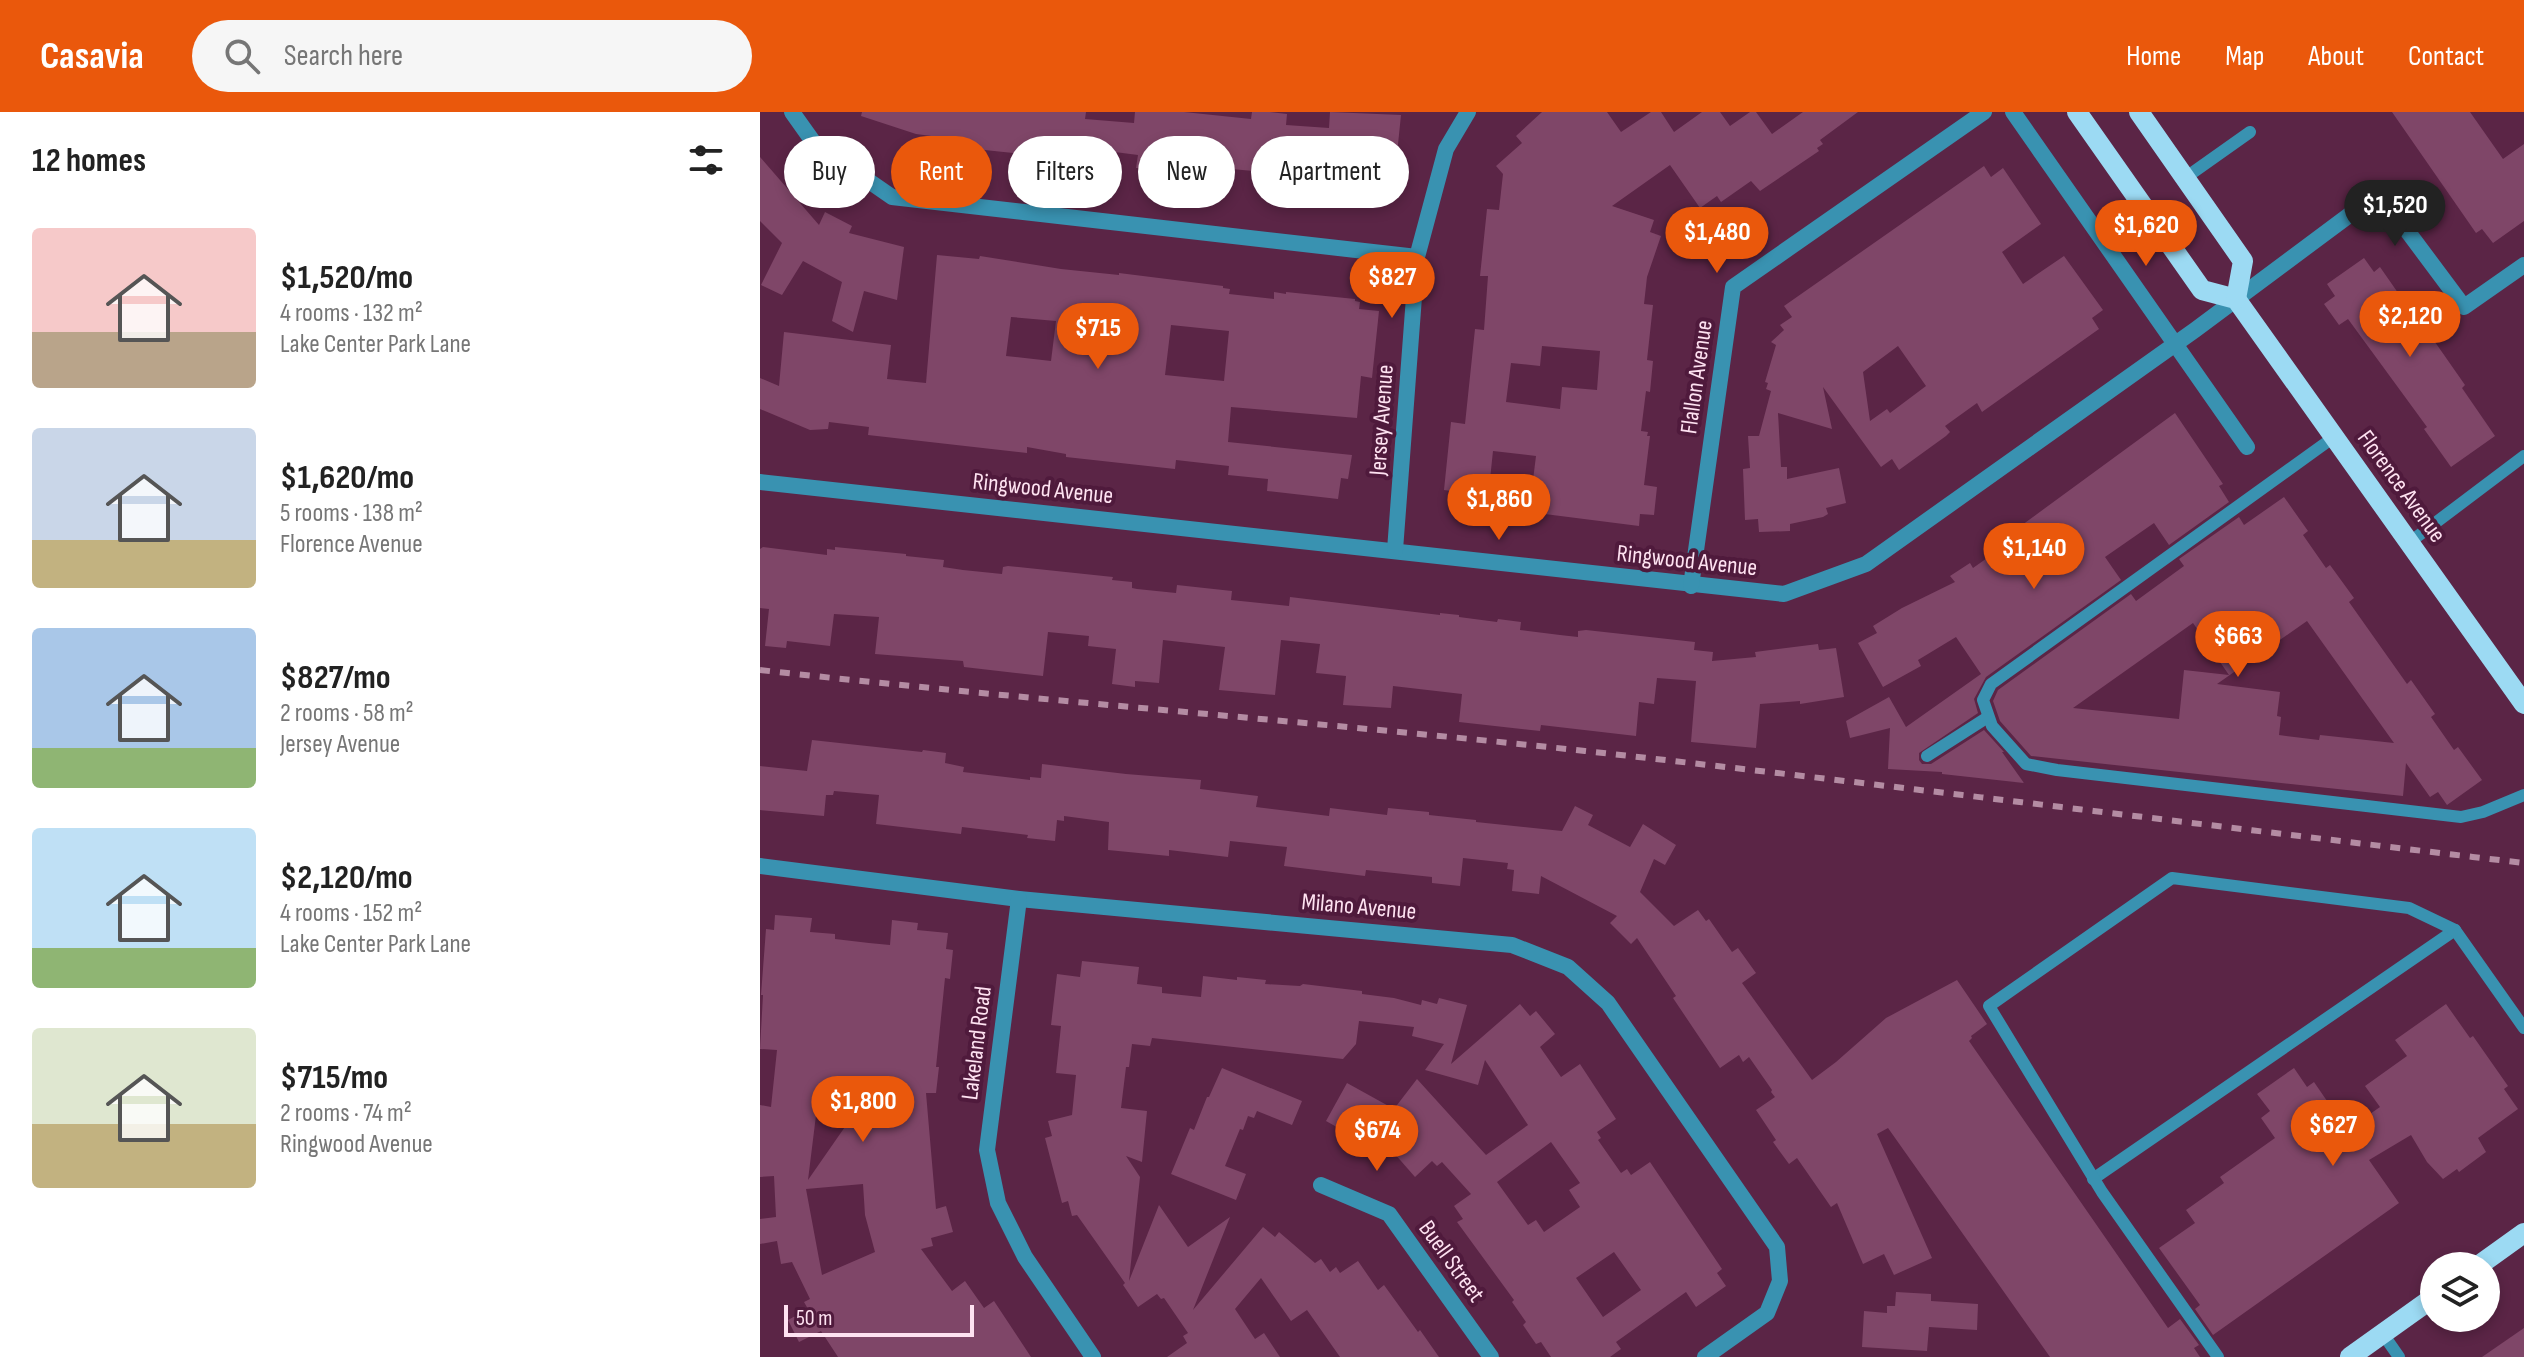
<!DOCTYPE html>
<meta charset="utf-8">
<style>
body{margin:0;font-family:"Sofia Sans Condensed",sans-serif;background:#f6f6f6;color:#222;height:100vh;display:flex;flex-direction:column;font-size:30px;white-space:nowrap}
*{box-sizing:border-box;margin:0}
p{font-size:26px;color:#767676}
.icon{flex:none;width:44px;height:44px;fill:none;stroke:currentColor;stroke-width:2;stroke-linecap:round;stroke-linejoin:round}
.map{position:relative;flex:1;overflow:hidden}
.drawer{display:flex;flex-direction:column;background:#fff;width:760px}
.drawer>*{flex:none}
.guide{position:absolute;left:24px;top:24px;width:760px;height:72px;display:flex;gap:16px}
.fabs{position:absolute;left:1660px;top:1140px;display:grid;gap:16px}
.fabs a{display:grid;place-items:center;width:80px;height:80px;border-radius:50%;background:#fff;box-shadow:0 4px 12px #0003;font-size:40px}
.scale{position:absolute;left:24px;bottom:20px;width:190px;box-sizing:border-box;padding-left:8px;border:4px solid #fee2f1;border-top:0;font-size:22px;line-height:28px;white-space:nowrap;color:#fee2f1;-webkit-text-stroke:6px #4f1a3c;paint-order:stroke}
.price{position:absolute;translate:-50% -68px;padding:0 18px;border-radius:28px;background:#ea580c;color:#fff;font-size:26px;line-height:52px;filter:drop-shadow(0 2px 4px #0008)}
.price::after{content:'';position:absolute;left:50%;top:48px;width:24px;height:18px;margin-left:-12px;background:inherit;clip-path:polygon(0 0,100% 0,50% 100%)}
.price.current{background:#222;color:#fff}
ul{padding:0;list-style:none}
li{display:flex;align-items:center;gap:24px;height:200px;padding:0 32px}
li span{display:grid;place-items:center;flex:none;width:224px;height:160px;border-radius:8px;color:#555}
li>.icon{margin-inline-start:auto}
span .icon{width:96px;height:96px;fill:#fffc;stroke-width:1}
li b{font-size:34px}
h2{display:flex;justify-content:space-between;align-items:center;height:96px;padding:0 32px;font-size:34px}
.chip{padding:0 28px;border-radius:36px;background:#fff;box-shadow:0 4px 12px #0003;font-size:28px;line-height:72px}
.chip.current{background:#ea580c;color:#fff}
header{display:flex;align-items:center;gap:48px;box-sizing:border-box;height:112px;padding:0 40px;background:#ea580c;color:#fff}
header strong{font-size:38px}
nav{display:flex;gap:44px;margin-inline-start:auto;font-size:28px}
.search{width:560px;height:72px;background:#f6f6f6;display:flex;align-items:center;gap:20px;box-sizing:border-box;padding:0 28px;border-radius:44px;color:#767676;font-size:30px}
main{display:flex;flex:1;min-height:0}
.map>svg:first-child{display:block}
</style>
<header>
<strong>Casavia</strong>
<div class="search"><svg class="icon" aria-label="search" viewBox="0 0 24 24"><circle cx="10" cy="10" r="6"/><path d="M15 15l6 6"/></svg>Search here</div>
<nav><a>Home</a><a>Map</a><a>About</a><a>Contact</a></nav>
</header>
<main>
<section class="drawer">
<h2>12 homes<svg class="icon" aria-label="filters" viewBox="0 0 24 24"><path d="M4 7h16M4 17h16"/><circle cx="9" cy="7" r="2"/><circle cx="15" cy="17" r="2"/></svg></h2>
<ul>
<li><span style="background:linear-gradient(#f6c9c9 65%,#b9a48a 0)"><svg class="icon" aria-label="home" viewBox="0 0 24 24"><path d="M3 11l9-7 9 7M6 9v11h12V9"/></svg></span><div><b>$1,520/mo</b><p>4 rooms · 132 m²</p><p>Lake Center Park Lane</p></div></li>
<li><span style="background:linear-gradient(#c9d6e8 70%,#c2b280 0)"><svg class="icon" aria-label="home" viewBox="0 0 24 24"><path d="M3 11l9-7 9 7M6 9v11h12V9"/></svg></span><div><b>$1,620/mo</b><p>5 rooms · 138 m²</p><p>Florence Avenue</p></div></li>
<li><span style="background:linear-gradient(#a9c7e8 75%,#8fb573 0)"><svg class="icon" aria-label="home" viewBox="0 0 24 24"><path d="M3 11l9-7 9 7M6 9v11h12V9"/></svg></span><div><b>$827/mo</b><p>2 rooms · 58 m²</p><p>Jersey Avenue</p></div></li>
<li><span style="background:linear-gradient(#bfe0f5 75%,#8fb573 0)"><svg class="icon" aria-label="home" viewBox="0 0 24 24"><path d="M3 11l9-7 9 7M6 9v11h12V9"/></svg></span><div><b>$2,120/mo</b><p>4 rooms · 152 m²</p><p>Lake Center Park Lane</p></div></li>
<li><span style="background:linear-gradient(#dfe7d0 60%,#c2b280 0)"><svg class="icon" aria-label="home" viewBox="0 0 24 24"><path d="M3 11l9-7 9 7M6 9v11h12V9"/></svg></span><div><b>$715/mo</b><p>2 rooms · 74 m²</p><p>Ringwood Avenue</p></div></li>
</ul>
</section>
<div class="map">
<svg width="1764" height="1245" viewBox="0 0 1764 1245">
<rect width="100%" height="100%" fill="#5b2546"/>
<g fill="#7f4668" fill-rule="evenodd">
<path d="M102 0H326L325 7 374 11 375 0H424L491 7 492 0H510L527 2 526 13 569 16 570 0 641 3 634 71 620 70 619 82 492 68 493 59 440 54V60L376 56 378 43 347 39 339 50 215 37V35L208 34 209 29 156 22 101 4Z"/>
<path d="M782 0H847L861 20 891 0H901L914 20 942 0H960L970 14 990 0H996L1012 22 1043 0H1098L1060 28 1063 32 1057 36 1059 39 1000 79 991 69 961 90 957 84 940 96 910 53 852 94 894 108 890 120 901 124 887 165 884 192 893 193 887 248 893 249 890 280 886 279 881 319 888 320 887 324H890L884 373 897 375 894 403 880 402 879 414 769 400 776 344 733 339 727 396 696 393 698 380 684 378 691 310 705 312 715 217 724 218 728 164H720L727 97 739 98 743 62 736 54 762 31 756 24ZM782 234 840 239 837 278 802 275 800 297 746 290 751 251 780 254Z"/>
<path d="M1632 0H1710L1743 47 1764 32V109L1733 131 1722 117 1716 121Z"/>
<path d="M0 45 59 113 65 100 92 114 89 121 144 135 137 188 104 179 93 220 72 209 82 170 43 149 22 183 1 173 22 131 0 109Z"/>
<path d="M1224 54 1231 65 1243 56 1281 112 1242 140 1263 172 1304 144 1343 198 1332 206 1339 217 1222 300 1217 291 1185 314 1190 320 1186 324 1139 358 1132 347 1121 355 1063 275 1072 317 1018 301 1021 355H1027V367L1079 356 1086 391 1066 396 1068 402 1063 405 1030 412V419L999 420 998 407 985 408 983 357 990 356 988 324H999L1011 279 1006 277 1008 271 1005 270 1016 233 1011 230 1024 218 1020 213 1032 205 1024 194ZM1138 234 1166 274 1130 301 1127 297 1110 309 1103 260Z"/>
<path d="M177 143 219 147 220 144 301 157 359 163V161L463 174V176L470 177 469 182 514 187V180L526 182V180L595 187V189L600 190 599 197 619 199 612 266 601 264 597 306 471 295 468 330 592 343 588 367 581 366 578 387 507 379 508 367 468 363 469 354 416 348 415 357 306 345V342L267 335V341L108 323 109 315 69 310 68 317 50 318 0 297V266L19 274 24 220 131 233 127 267 166 271ZM251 205 296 209 291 249 246 244ZM411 213 469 219 464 269 405 263Z"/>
<path d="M1604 146 1614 160 1620 155 1659 211 1661 210 1705 273 1702 276 1735 324 1691 355 1664 317 1667 315 1588 207 1579 213 1564 192 1575 184 1567 172Z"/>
<path d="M1415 301 1463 372 1459 374 1469 390 1409 433 1394 411 1345 445 1361 468 1226 565 1214 587 1218 601 1159 641V648L1162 652H1171L1224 618 1244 640H1242L1264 671 1182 662V660L1128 657 1130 616 1090 626 1086 609 1129 585 1146 615 1221 562 1196 525 1158 548 1161 554 1123 575 1098 531 1117 521 1113 514 1142 496 1195 470 1190 464 1210 451 1213 456 1261 422 1258 418 1262 413Z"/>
<path d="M1524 385 1548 419 1543 423 1566 456 1570 453 1594 486 1589 490 1647 572 1651 568 1675 602 1671 605 1694 638 1698 635 1722 668 1687 693 1678 680 1670 685 1646 651 1643 684 1271 644 1240 609 1233 589 1238 578 1371 482 1376 489 1424 454 1419 447 1479 405 1484 413ZM1547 509 1634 631 1560 623 1559 628 1519 623 1521 605 1517 604 1520 580 1457 572ZM1433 511 1469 563 1424 558 1419 607 1313 596Z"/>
<path d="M3 435 67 443V437L75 438V435L146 442V444L184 448 183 455 203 458 242 462 243 455 248 454 353 465 352 468 372 470V476L377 477 416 481 417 473 472 479 471 488 529 494 530 485 680 503V501L699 503V505L737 510 738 507 761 510 760 518 800 523 818 525V519L826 518 935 530 934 538 953 540 952 549 996 545 995 540 1058 532 1059 538 1076 536 1084 585 1040 592V589L1000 592 996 636 931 630 936 569 897 566 894 592 879 590 876 624 781 613 780 619 699 610 702 582 633 574 631 596 583 593 586 564 556 561 560 532 521 528 515 583 459 578 465 535 403 528 399 571 375 569V575L352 572 356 537 328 534 329 524 288 520 283 564 204 555 203 549 115 542 119 505 74 502 70 534 27 529 26 536 5 534 9 497 0 496V437Z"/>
<path d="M52 628 162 640 163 638 186 641 185 651 204 655 203 660 270 668V665L281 666 282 652 366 662 441 668 440 677 498 684 496 695 569 704 570 696 627 703 628 696 669 700V703L716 708V710L802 719 815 694 833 703 828 713 870 735 883 712 916 733 905 753 894 747 880 780 914 814 938 798 946 809 949 807 972 840 978 836 996 861 982 871 1052 968 1076 950 1126 906 1197 868 1227 912 1211 924 1212 926 1209 929 1408 1216 1420 1207 1439 1233 1434 1236 1440 1245H1290L1128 1016 1117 1022 1172 1146 1134 1163 1124 1142 1103 1152 1077 1091 1071 1095 1037 1046 1029 1052 1013 1030 1016 1028 996 998 1015 985 1011 980 1012 978 989 945 983 950 979 943 960 956 913 886 916 884 877 826 871 832 850 811 857 804 781 764 779 782 752 779 754 758 747 757 748 751 703 746 700 774 672 771V765L606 758 605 764 524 754 527 735 470 729 468 745 409 738V744L348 738 349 710 304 704V709L297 708 295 729 267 726 268 723 202 715 201 722 116 712 119 683 74 679 73 683H66L64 704 0 698V654L47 659Z"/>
<path d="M15 803 52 806 50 820 75 822V827L109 831 130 833 132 808 158 811 157 818 188 821 186 837 193 838 190 867 185 866 176 955H179L176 981H166L176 1097 186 1094 193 1120 171 1126 173 1134 161 1137 192 1179 205 1169 224 1196 234 1189 271 1245H78L61 1219 39 1230 28 1208 48 1197 44 1190 50 1187 32 1150 21 1152 17 1129 0 1132V1107L16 1105 14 1064 0 1065V993L11 995 17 938 0 937 3 883H1L6 817 14 818ZM60 971 112 976 48 1068ZM103 1072 105 1103 115 1140 62 1163 46 1077Z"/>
<path d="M322 849 379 855 377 872 402 875V881L441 885 443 864 477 868V865L506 868 505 872 540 874 543 872 602 879V882L634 886 661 893 662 888 677 892 679 886 707 893 691 952 760 892 770 904 776 899 795 922 780 935 801 965 820 952 856 1007 837 1020 841 1026 838 1028 861 1061 867 1057 871 1063 890 1050 962 1157 957 1161 966 1174 936 1195 926 1180 856 1230 861 1237 850 1245H791L781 1230 776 1232 763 1213 766 1210 752 1190 754 1188 697 1110 703 1107 694 1094 711 1082 682 1050 677 1054 672 1049 655 1065 613 1017 609 1025 595 1017 591 1023 566 1009 587 971 634 997 657 967 726 1043 768 1013 725 948 718 973 665 958 684 932 652 924 654 915 599 909 596 932 583 947 392 926 390 934 372 932 369 955H366L361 996 387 999 382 1050 366 1044 380 1065 369 1169 399 1093 428 1135 470 1105 433 1198 503 1115 515 1125 519 1120 555 1151 561 1147 570 1160 576 1155 580 1161 598 1149 618 1178 624 1173 658 1220 660 1218 679 1245H580L547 1198 531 1209 501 1166 475 1197 495 1227 504 1221 520 1245H407L427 1231 423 1224 428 1221 404 1186 401 1187 397 1182 378 1195 363 1173 365 1171 317 1103 312 1104 308 1089 302 1091 285 1026 292 1024 288 1009 312 1003 316 963 296 961 301 914 291 913 297 862 320 865ZM791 1030 820 1071 809 1078 820 1095 784 1120 776 1108 768 1113 737 1070ZM854 1140 881 1178 843 1205 816 1166Z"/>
<path d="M1686 892 1710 926 1713 924 1748 974 1744 977 1758 997 1718 1026 1726 1040 1699 1060 1697 1057 1683 1067 1667 1050 1651 1023 1609 1048 1639 1091 1453 1223 1435 1197 1440 1193 1399 1136 1435 1111 1426 1098 1464 1071 1460 1065 1515 1026 1501 1006 1510 999 1497 982 1534 956 1547 975 1554 970 1587 1018 1620 995 1605 974 1647 944 1635 928Z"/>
<path d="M462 956 542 989 532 1013 497 999 494 1006 488 1004 483 1018 480 1017 465 1054 486 1062 476 1088 411 1062 430 1016 434 1018 447 985H449Z"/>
<path d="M1136 1180 1171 1182V1189L1218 1192 1217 1218 1169 1215 1167 1239 1102 1235 1104 1199 1127 1201V1194H1135Z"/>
<path d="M1764 1216V1245H1722Z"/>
</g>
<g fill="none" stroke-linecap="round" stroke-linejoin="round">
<g stroke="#3992b1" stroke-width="12">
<path d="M1425 66 1490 20"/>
<path d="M1574 325 1231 572 1223 588 1232 614 1266 652 1297 658 1701 705 1723 700 1764 683"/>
<path d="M1650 430 1764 344"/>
<path d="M1167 644 1228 605"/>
<path d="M1333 1067 1695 818"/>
<path d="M1623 1222 1639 1245"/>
<path d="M1458 1245 1342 1080 1229 894 1412 766 1649 796 1695 818 1764 916"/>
</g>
<g stroke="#3992b1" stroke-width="16">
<path d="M32 0 54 31 132 85 657 145"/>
<path d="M1253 0 1487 335"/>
<path d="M0 370 1024 482 1106 452 1435 218 1619 81 1704 195 1764 153"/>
<path d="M635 438 657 145 686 37 708 0"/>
<path d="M931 474 973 175 1224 0"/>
<path d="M0 754 259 787 752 833 808 855 848 891 1017 1135 1020 1169 1007 1201 945 1245"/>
<path d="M259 787 227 1038 238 1091 265 1145 333 1245"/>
<path d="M561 1073 629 1102 731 1245"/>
</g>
<g stroke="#9cdaf3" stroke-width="20">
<path d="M1317 0 1442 178 1476 187 1764 592"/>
<path d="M1379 0 1483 149 1476 187"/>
<path d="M1718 1154 1764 1121"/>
<path d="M1590 1245 1674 1185"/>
</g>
<path stroke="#b48ca3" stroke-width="6" stroke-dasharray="10 10" stroke-linecap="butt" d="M0 558C275 589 551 609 825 639 1139 674 1451 714 1764 751"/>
</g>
<g text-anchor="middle" stroke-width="8" stroke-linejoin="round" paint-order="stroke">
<g font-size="24" fill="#fee2f1" stroke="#4f1a3c">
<text transform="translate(936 265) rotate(-82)" y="8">Flallon Avenue</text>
<text transform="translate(621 308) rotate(-86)" y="8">Jersey Avenue</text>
<text transform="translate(1642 374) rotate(54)" y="8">Florence Avenue</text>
<text transform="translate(283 376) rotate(6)" y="8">Ringwood Avenue</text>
<text transform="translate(927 448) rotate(6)" y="8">Ringwood Avenue</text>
<text transform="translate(599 794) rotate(5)" y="8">Milano Avenue</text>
<text transform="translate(216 931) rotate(-83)" y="8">Lakeland Road</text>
<text transform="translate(692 1149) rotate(54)" y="8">Buell Street</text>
</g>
</g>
</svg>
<div class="fabs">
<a><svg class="icon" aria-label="layers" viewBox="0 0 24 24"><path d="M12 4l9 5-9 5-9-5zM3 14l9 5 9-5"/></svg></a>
</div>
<div class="scale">50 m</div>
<b class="price current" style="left:1635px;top:136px">$1,520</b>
<b class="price" style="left:1386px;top:156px">$1,620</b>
<b class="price" style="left:957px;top:163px">$1,480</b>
<b class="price" style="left:632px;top:208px">$827</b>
<b class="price" style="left:1650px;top:247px">$2,120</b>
<b class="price" style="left:338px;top:259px">$715</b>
<b class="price" style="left:739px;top:430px">$1,860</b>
<b class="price" style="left:1274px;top:479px">$1,140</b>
<b class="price" style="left:1478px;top:567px">$663</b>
<b class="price" style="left:103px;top:1032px">$1,800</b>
<b class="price" style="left:1573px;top:1056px">$627</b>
<b class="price" style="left:617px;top:1061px">$674</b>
<div class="guide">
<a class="chip">Buy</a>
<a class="chip current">Rent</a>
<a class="chip">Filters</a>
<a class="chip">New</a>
<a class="chip">Apartment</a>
</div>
</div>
</main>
